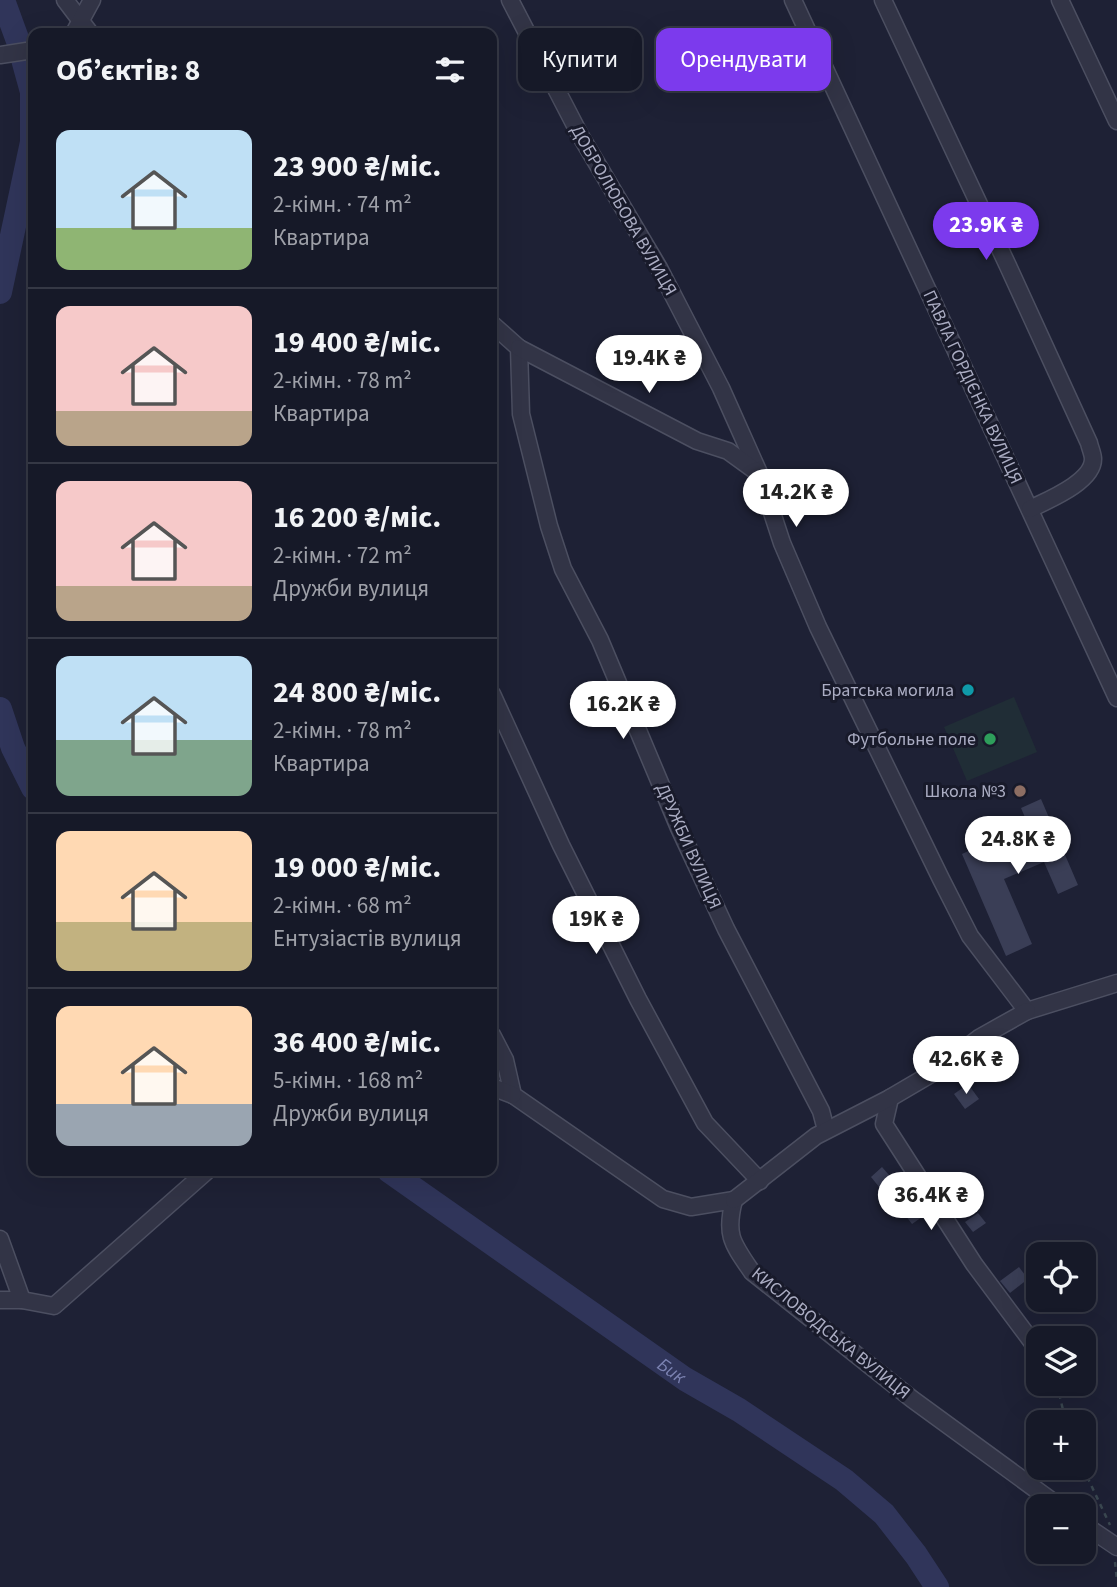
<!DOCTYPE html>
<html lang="uk">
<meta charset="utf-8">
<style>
body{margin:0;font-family:"Source Sans 3",sans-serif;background:#232634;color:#f1f3f6;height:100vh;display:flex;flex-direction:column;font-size:26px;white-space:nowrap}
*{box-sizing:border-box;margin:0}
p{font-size:23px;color:#9ea0a8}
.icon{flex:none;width:38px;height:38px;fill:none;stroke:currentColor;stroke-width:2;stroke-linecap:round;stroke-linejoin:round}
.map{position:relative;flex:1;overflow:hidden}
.details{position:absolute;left:28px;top:28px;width:469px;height:1148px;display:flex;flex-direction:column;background:#161928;border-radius:14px;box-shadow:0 7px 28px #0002,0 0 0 2px #353845}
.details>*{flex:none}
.top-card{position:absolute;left:518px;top:28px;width:494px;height:63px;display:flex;gap:14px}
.tools{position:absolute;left:1026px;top:1242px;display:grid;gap:14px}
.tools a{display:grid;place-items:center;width:70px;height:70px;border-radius:14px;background:#161928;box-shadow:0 7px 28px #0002,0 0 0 2px #353845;font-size:35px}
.price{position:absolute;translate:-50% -60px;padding:0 16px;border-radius:24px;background:#fff;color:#222;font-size:23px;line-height:46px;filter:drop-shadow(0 2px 4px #0008)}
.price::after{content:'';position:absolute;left:50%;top:42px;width:21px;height:16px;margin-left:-10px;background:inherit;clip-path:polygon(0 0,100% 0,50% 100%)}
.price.selected{background:#7c3aed;color:#fff}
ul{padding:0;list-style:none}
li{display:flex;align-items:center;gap:21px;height:175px;padding:0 28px}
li+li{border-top:2px solid #353845}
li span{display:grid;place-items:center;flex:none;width:196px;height:140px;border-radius:14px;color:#555}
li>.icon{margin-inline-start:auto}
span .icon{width:84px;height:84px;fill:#fffc;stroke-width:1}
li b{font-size:30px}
h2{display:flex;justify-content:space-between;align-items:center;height:84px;padding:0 28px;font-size:30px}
.tag{padding:0 24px;border-radius:14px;background:#161928;box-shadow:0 7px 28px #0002,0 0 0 2px #353845;font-size:24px;line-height:63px}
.tag.selected{background:#7c3aed;color:#fff}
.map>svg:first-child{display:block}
</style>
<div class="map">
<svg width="1117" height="1587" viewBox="0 0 1117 1587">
<rect width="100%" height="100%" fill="#1e2135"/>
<path fill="#202d36" d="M1014 697 1037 752 967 781 944 727Z"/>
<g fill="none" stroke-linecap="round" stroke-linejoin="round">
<g stroke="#30355a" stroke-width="24">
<path d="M0 292 32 142V92L18 41 3 0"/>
<path d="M0 709 13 748 33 788"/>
<path id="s1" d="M389 1171 685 1379 739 1410 844 1480 884 1514 916 1555 937 1587"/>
</g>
</g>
<g fill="#3a3e56">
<path d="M1041 799 1078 885 1058 894 1044 862 1004 879 1032 944 1006 956 962 854 988 842 996 860 1036 843 1021 808Z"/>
<path d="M968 1084 979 1099 965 1109 954 1094Z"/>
<path d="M882 1167 896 1183 884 1193 871 1177Z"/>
<path d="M912 1203 922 1217 912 1224 902 1211Z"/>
<path d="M978 1213 986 1223 973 1232 965 1222Z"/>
<path d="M1019 1267 1028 1279 1010 1293 1000 1281Z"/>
</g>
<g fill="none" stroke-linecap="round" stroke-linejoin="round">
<defs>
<g id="minor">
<path d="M65 0 90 33"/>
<path d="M510 0 580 135 659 268 721 388 759 473 782 543 818 627 941 879 970 936 1027 1011 1117 983"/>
<path d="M793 0 1117 698"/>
<path d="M883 0 1008 266 1089 443C1090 448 1093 454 1093 459 1093 482 1048 500 1030 509"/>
<path d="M1060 0 1117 121"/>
<path d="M74 33 92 0"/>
<path d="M0 55 33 50"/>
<path d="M492 324 519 348 521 414 549 526 563 569 600 640 679 828 726 929 821 1111 826 1130"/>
<path d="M519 348 697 441 728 451 757 472"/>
<path d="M492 694 561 845 638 999 705 1123 760 1181"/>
<path d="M492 1035 505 1060 513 1095 663 1199 691 1207 734 1200C725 1235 732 1243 752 1272L912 1399 1060 1507"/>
<path d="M492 1087 513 1095"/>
<path d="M890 1098 884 1124 974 1264 1038 1350"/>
<path d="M734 1200 816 1136 890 1098 936 1071 979 1038 1027 1011"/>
<path d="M0 1239 22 1300"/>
<path d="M0 1300H22L54 1306 207 1171"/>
<path d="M1083 1524 1117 1547"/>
</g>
</defs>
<use href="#minor" stroke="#4c4f61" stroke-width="19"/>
<g stroke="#3b4851" stroke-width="2.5" stroke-dasharray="5 5" stroke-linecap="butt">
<path d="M1057 1384 1066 1423"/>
<path d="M1083 1468 1110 1525"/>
<path d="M1115 1562 1117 1581"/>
</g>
<use href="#minor" stroke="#323446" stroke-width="16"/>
</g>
<circle fill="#0f9aa8" stroke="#181a2a" stroke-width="2.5" cx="968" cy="690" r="7"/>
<circle fill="#2e9e5b" stroke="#181a2a" stroke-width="2.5" cx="990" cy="739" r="7"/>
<circle fill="#8d6e63" stroke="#181a2a" stroke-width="2.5" cx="1020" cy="791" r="7"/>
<g text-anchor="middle" stroke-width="6" stroke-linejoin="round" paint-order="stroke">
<g font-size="18" fill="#abadc3" stroke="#181a2a">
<text transform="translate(624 210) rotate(60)" y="6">ДОБРОЛЮБОВА ВУЛИЦЯ</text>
<text transform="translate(973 387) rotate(65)" y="6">ПАВЛА ГОРДІЄНКА ВУЛИЦЯ</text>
<text transform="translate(689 846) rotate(66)" y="6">ДРУЖБИ ВУЛИЦЯ</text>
<text transform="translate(831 1333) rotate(39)" y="6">КИСЛОВОДСЬКА ВУЛИЦЯ</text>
</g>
<g font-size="18" fill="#abadc3" stroke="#181a2a" text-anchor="end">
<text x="954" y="696">Братська могила</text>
<text x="976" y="745">Футбольне поле</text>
<text x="1006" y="797">Школа №3</text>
</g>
<g font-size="19" font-style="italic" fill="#7b82b1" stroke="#181a2a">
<text dy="7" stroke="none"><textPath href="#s1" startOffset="346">Бик</textPath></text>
</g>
</g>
</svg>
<div class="tools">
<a><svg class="icon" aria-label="locate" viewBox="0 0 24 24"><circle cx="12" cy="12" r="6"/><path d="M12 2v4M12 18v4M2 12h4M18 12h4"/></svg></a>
<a><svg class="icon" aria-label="layers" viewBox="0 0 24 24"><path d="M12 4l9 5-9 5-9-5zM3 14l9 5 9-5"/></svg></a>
<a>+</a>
<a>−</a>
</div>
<b class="price selected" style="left:986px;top:262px">23.9K ₴</b>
<b class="price" style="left:649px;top:395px">19.4K ₴</b>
<b class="price" style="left:796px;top:529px">14.2K ₴</b>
<b class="price" style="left:623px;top:741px">16.2K ₴</b>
<b class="price" style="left:1018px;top:876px">24.8K ₴</b>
<b class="price" style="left:596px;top:956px">19K ₴</b>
<b class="price" style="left:966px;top:1096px">42.6K ₴</b>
<b class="price" style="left:931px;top:1232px">36.4K ₴</b>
<div class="top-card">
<a class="tag">Купити</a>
<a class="tag selected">Орендувати</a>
</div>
<section class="details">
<h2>Об’єктів: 8<svg class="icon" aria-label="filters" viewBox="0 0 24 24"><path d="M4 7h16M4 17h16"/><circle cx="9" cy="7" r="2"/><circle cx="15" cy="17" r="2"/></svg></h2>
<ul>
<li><span style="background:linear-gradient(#bfe0f5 70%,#8fb573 0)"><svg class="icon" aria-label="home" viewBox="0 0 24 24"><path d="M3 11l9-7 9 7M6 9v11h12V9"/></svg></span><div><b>23 900 ₴/міс.</b><p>2-кімн. · 74 m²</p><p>Квартира</p></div></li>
<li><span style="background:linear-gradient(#f6c9c9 75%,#b9a48a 0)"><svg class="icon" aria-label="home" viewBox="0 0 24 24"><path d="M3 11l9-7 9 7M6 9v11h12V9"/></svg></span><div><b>19 400 ₴/міс.</b><p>2-кімн. · 78 m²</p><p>Квартира</p></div></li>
<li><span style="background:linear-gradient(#f6c9c9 75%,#b9a48a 0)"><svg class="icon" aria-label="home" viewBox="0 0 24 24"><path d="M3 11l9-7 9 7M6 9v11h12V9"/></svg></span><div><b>16 200 ₴/міс.</b><p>2-кімн. · 72 m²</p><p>Дружби вулиця</p></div></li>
<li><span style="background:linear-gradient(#bfe0f5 60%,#7fa58c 0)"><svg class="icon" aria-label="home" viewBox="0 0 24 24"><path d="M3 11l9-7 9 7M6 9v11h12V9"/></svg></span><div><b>24 800 ₴/міс.</b><p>2-кімн. · 78 m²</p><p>Квартира</p></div></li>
<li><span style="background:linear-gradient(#ffd9b3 65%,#c2b280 0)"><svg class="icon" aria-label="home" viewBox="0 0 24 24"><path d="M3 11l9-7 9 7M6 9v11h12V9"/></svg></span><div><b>19 000 ₴/міс.</b><p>2-кімн. · 68 m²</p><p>Ентузіастів вулиця</p></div></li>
<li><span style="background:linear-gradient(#ffd9b3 70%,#9aa5b1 0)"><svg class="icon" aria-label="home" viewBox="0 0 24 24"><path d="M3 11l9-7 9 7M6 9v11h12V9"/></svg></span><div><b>36 400 ₴/міс.</b><p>5-кімн. · 168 m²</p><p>Дружби вулиця</p></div></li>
</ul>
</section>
</div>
